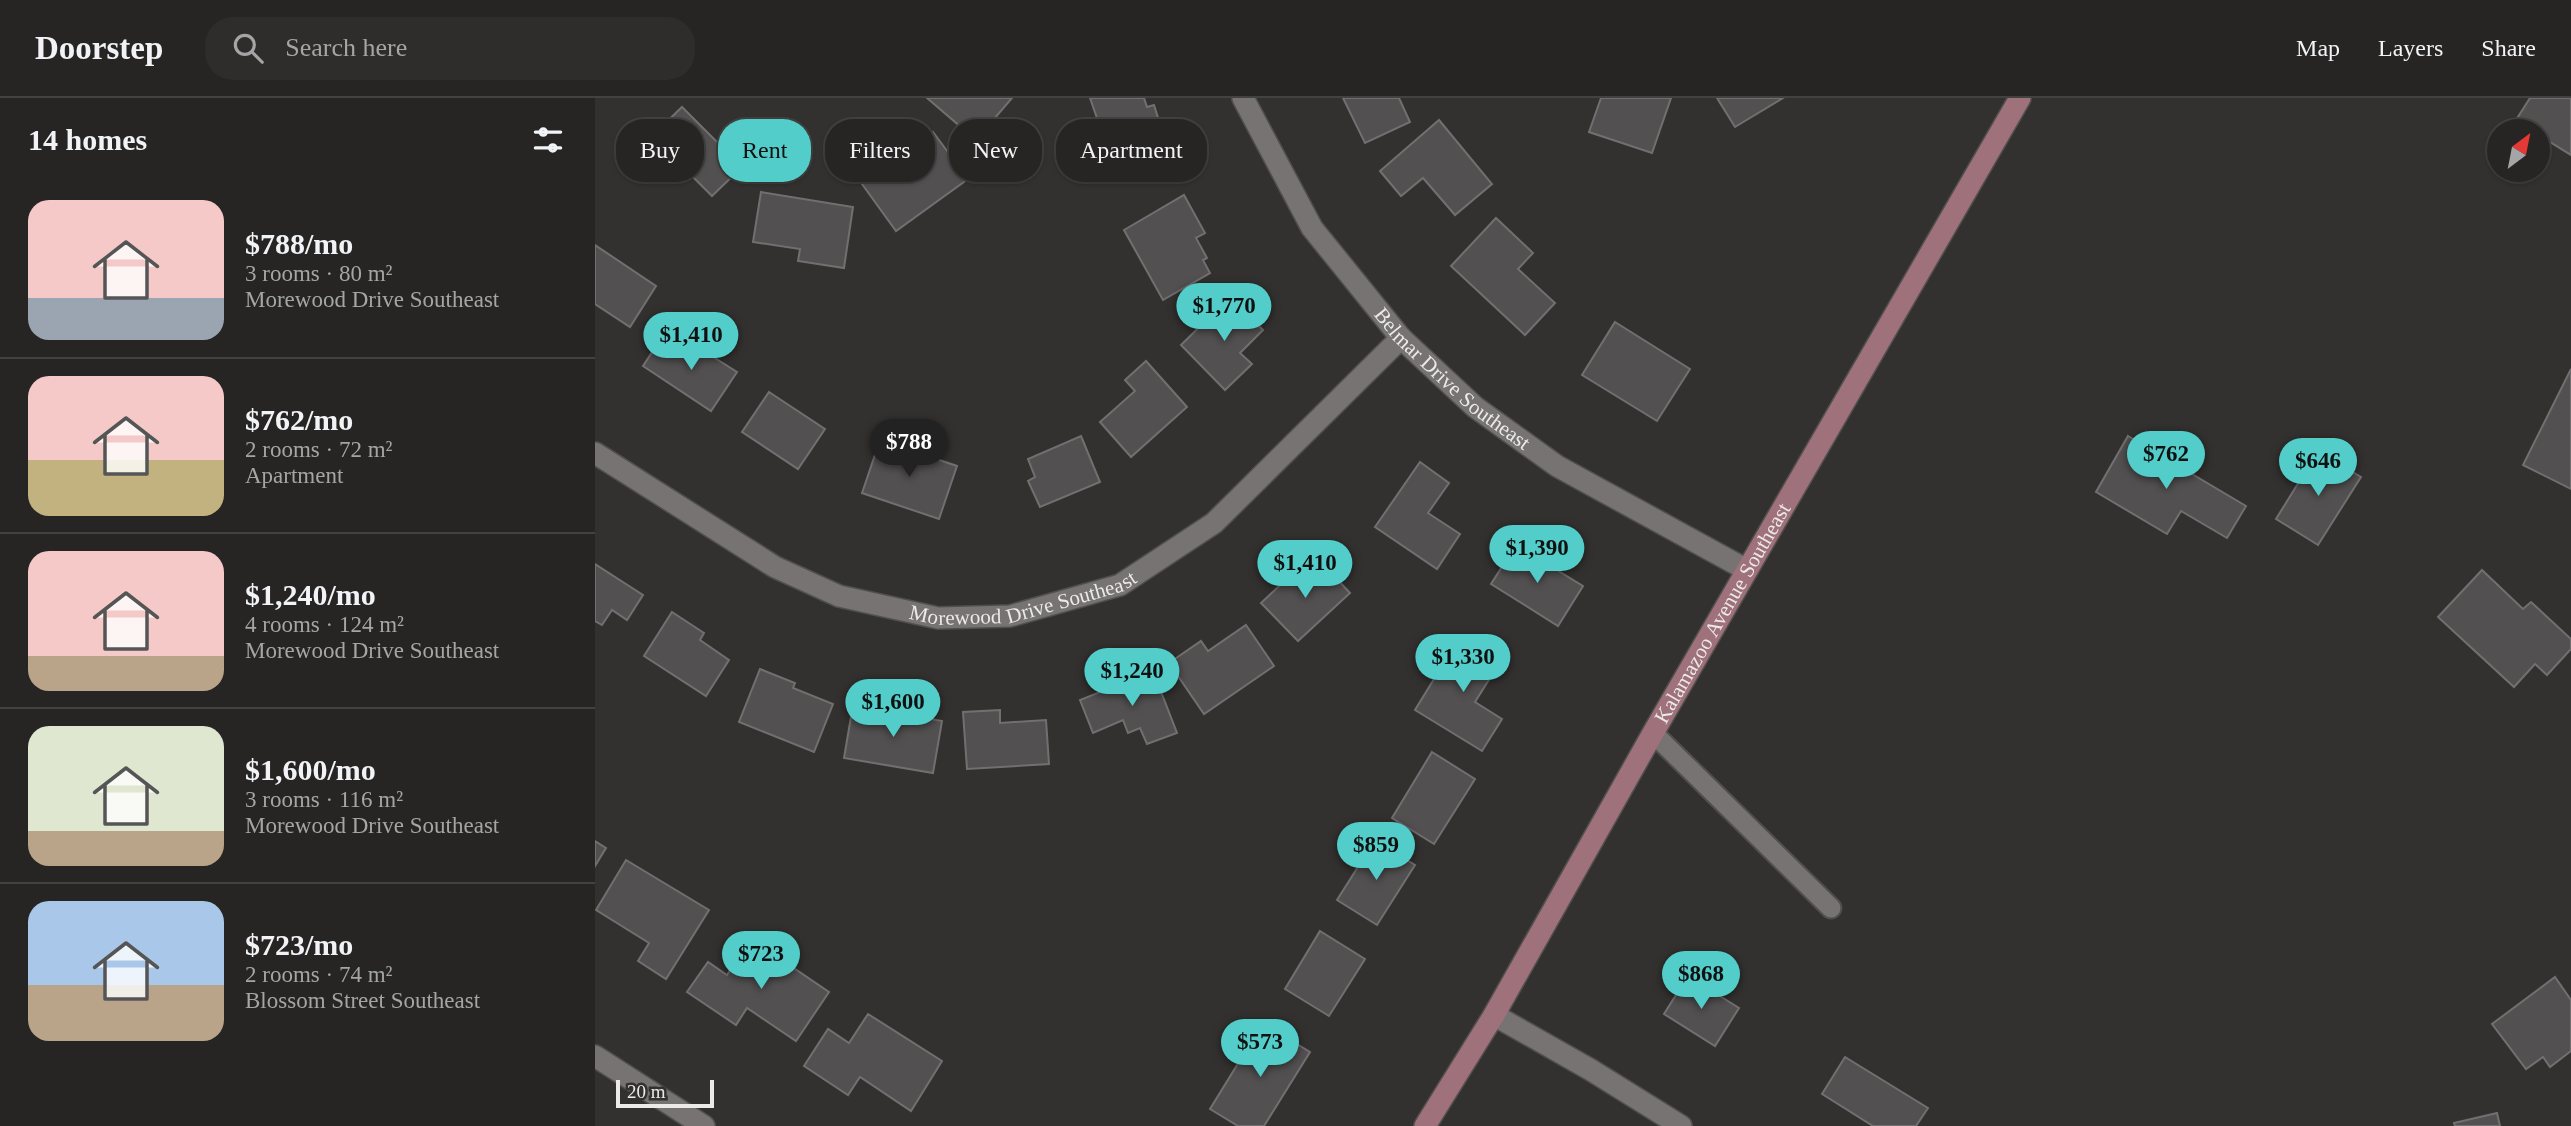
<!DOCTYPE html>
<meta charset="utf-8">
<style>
body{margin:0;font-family:Georgia,serif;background:#2e2d2b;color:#f1f3f6;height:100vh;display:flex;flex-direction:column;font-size:26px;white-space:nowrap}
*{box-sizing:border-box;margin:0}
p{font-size:23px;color:#a4a5a6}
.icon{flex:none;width:38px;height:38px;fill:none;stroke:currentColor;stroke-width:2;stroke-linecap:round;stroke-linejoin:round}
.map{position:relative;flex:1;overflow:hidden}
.panel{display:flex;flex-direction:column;background:#262523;width:595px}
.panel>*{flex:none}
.banner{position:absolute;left:21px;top:21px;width:665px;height:63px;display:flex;gap:14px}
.needle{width:46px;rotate:32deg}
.controls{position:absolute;left:1892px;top:21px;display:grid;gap:14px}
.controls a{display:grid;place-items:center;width:63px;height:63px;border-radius:50%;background:#262523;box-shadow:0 2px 5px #0004,0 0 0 2px #424241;font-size:35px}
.scale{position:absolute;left:21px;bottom:18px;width:98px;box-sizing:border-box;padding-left:7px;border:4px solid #ebeae9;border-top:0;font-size:19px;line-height:24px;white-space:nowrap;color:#ebeae9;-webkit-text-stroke:5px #33312f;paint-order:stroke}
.price{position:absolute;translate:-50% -60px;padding:0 16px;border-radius:24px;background:#53cdc9;color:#111;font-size:23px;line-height:46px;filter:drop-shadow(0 2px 4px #0008)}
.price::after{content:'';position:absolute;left:50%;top:42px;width:21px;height:16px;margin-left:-10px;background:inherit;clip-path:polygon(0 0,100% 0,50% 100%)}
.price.current{background:#222;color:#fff}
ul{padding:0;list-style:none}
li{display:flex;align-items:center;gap:21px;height:175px;padding:0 28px}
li+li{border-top:2px solid #424241}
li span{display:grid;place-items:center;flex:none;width:196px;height:140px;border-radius:21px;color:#555}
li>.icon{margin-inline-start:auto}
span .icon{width:84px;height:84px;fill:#fffc;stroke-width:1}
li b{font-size:30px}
h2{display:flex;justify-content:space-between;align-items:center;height:84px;padding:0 28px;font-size:30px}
.chip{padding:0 24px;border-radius:28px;background:#262523;box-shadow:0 2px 5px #0004,0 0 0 2px #424241;font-size:24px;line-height:63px}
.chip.current{background:#53cdc9;color:#111}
header{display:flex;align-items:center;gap:42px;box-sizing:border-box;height:98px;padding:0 35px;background:#262523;border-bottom:2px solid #424241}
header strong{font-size:33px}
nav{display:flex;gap:38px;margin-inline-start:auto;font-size:24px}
.search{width:490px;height:63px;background:#2e2d2b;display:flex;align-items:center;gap:18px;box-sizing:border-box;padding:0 24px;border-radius:28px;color:#a4a5a6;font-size:26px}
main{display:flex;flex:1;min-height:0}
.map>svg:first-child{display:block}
</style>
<header>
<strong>Doorstep</strong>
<div class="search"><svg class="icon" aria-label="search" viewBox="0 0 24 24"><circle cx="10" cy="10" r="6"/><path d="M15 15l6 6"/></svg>Search here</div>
<nav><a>Map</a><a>Layers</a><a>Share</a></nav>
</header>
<main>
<section class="panel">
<h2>14 homes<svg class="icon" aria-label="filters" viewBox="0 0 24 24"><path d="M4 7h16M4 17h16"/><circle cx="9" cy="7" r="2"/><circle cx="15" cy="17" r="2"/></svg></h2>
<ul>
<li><span style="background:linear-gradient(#f6c9c9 70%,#9aa5b1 0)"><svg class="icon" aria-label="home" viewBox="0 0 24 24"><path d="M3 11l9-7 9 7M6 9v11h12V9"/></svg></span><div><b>$788/mo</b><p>3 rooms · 80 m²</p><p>Morewood Drive Southeast</p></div></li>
<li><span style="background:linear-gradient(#f6c9c9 60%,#c2b280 0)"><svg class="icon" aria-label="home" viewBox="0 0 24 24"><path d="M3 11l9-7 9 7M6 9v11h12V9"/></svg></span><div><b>$762/mo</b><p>2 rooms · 72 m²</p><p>Apartment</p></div></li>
<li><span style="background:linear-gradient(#f6c9c9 75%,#b9a48a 0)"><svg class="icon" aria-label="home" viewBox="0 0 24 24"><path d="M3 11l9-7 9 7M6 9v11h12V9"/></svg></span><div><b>$1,240/mo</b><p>4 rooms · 124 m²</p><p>Morewood Drive Southeast</p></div></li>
<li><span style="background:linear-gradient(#dfe7d0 75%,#b9a48a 0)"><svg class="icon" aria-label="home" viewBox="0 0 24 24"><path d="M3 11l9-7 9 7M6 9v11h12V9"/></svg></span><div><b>$1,600/mo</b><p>3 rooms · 116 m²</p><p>Morewood Drive Southeast</p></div></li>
<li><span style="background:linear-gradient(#a9c7e8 60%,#b9a48a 0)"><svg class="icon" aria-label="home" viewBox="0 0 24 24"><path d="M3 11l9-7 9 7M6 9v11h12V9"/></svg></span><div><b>$723/mo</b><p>2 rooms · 74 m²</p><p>Blossom Street Southeast</p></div></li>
</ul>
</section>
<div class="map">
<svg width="1976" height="1028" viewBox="0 0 1976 1028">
<rect width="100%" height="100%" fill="#33312f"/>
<g fill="#535052" stroke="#726f71" stroke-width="2">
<path d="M332 0H417L381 42Z"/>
<path d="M495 0H549L552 9 559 7 578 67 529 82 519 53 502 58 494 33 505 29Z"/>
<path d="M748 0H804L815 24 770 45Z"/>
<path d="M1006 0H1076L1057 55 994 34Z"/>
<path d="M1122 0H1188L1140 29Z"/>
<path d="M1935 0H1976V57L1942 36V33H1938L1921 22Z"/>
<path d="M87 9 147 69 117 98 57 38Z"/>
<path d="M844 22 897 86 860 117 828 80 806 98 785 73Z"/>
<path d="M338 34 373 81 301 133 267 86Z"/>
<path d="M166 94 258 109 249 170 203 163 205 151 158 144Z"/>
<path d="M589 97 610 135 601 140 612 160 608 162 615 175 568 202 529 132Z"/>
<path d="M901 120 938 155 923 171 960 205 930 237 856 168Z"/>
<path d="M0 147 61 188 35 229 0 206Z"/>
<path d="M635 199 668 232 645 255 657 266 630 292 586 247Z"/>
<path d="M1020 224 1095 271 1062 323 987 277Z"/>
<path d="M67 239 95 257 101 248 142 274 116 313 48 268Z"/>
<path d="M551 263 592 309 536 359 505 324 540 293 530 282Z"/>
<path d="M1976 271V391L1928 367Z"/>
<path d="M174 294 230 331 203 371 147 334Z"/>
<path d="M486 338 505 384 445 409 433 383 440 379 433 361Z"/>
<path d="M1533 338 1651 408 1632 440 1586 413 1572 436 1501 394Z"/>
<path d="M285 342 362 368 344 421 267 395Z"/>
<path d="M1723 353 1766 379 1723 447 1681 421Z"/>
<path d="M825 364 854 385 833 415 865 436 842 471 780 429Z"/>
<path d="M921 447 988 488 963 528 896 486Z"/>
<path d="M726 464 755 495 703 543 666 505 700 473 708 481Z"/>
<path d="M0 466 48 497 32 522 17 512 7 527 0 523Z"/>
<path d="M1887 472 1928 511 1936 504 1976 541V551L1952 577 1940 566 1919 589 1843 519Z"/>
<path d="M77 514 109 535 105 542 134 562 111 598 49 558Z"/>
<path d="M651 527 679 568 609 616 574 565 606 543 613 553Z"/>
<path d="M866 537 907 561 880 604 907 621 887 653 820 612Z"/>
<path d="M165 571 200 585 198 590 238 606 219 654 144 624Z"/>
<path d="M558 573 582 635 552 646 545 630 533 635 528 622 498 635 485 602Z"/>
<path d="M258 607 347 623 338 675 249 660Z"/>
<path d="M405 612V625L451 622 454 666 372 671 368 614Z"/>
<path d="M837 654 880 681 839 746 797 720Z"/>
<path d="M780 742 820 767 782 827 742 802Z"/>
<path d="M0 743 11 750 0 768Z"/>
<path d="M31 762 114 812 71 881 43 863 54 845 1 812Z"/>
<path d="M725 833 770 861 734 918 690 891Z"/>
<path d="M156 841 234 894 201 943 152 910 141 927 92 894 113 864 132 877Z"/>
<path d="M1093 878 1144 910 1120 948 1069 916Z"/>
<path d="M1960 879 1976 902V953L1955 969 1948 959 1931 971 1897 926Z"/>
<path d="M273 916 347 963 316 1013 265 979 253 997 209 968 233 931 254 945Z"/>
<path d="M668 925 715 954 669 1028H643L615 1011Z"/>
<path d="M1250 959 1333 1010 1321 1028H1278L1227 996Z"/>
<path d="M1902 1015 1905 1028H1860L1859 1025Z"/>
</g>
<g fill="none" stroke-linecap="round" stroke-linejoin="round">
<defs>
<path id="lane" d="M1058 635 1236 810"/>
<g id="street">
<path id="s1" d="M648 0 717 130 806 240 880 309 962 368 1152 472"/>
<path id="s2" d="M0 355 180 469 244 498 343 520 415 518 525 487 619 425 806 240"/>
<path d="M899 917 996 972 1086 1028"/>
<path d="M0 958 109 1028"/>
</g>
<g id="secondary">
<path id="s3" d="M830 1028 899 917 1058 635 1425 0"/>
</g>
</defs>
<use href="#lane" stroke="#514f4e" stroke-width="23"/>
<use href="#street" stroke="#514f4e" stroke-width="24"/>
<use href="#secondary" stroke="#514f4e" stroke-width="24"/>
<use href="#lane" stroke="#767372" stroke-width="19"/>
<use href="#street" stroke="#767372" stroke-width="21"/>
<use href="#secondary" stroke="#9f717a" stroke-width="21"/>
</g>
<g text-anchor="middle" stroke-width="7" stroke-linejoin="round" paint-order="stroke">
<g font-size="21" fill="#ebeae9" stroke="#33312f">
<text dy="7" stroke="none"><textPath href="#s1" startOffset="354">Belmar Drive Southeast</textPath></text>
<text dy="7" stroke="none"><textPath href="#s2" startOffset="472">Morewood Drive Southeast</textPath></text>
<text dy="7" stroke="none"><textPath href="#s3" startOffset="593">Kalamazoo Avenue Southeast</textPath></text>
</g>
</g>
</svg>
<div class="controls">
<a><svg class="needle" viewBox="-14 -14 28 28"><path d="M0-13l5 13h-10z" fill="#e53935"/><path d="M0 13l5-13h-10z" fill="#a4a5a6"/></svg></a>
</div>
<div class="scale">20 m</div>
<b class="price" style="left:629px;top:245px">$1,770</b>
<b class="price" style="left:96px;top:274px">$1,410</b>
<b class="price current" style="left:314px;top:381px">$788</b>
<b class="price" style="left:1571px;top:393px">$762</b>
<b class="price" style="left:1723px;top:400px">$646</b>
<b class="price" style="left:942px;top:487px">$1,390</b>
<b class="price" style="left:710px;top:502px">$1,410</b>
<b class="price" style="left:868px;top:596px">$1,330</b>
<b class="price" style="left:537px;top:610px">$1,240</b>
<b class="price" style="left:298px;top:641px">$1,600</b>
<b class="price" style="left:781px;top:784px">$859</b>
<b class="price" style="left:166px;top:893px">$723</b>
<b class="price" style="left:1106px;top:913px">$868</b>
<b class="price" style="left:665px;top:981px">$573</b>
<div class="banner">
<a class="chip">Buy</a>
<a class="chip current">Rent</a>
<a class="chip">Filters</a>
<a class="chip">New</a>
<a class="chip">Apartment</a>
</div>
</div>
</main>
